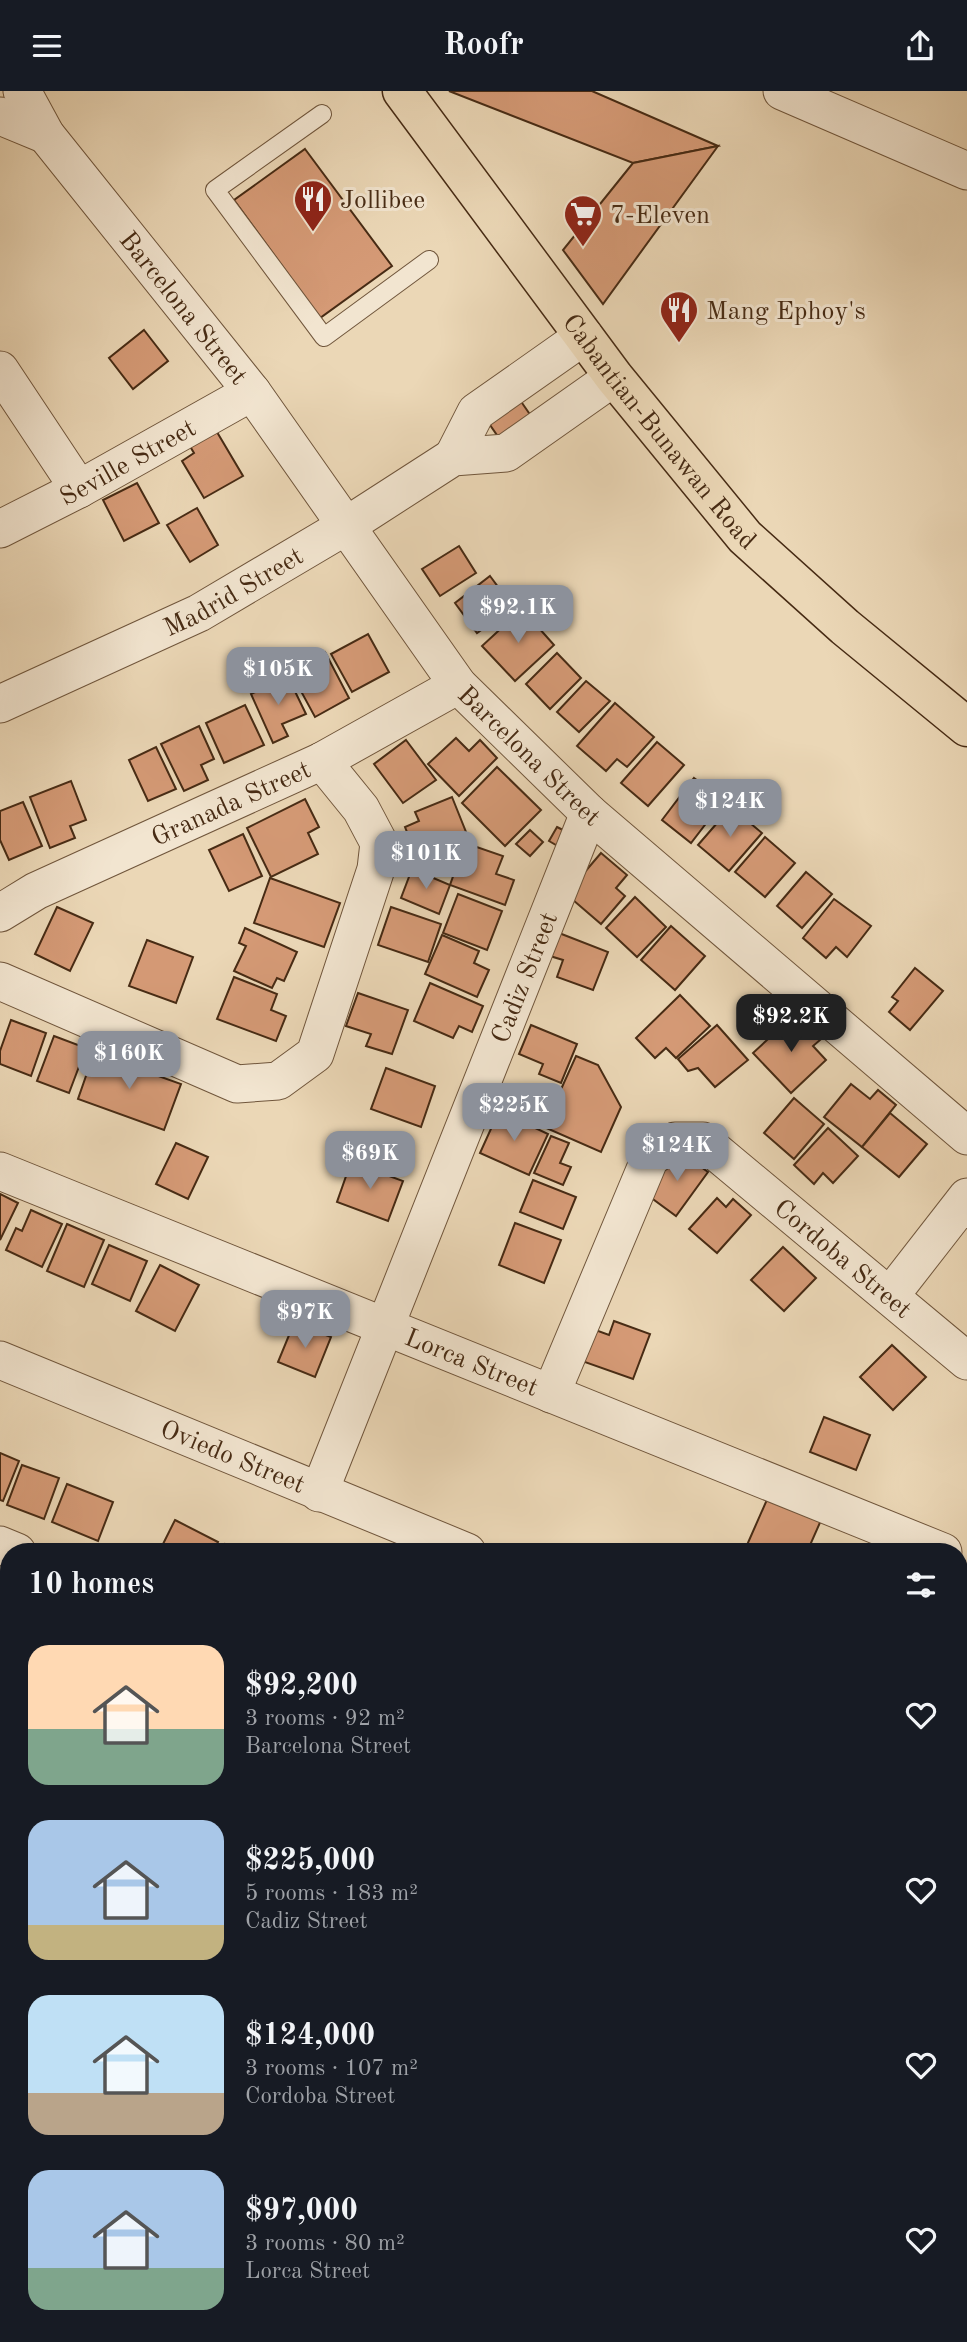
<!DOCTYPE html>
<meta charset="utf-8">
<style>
body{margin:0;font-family:"Old Standard TT",serif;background:#20242c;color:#f1f3f6;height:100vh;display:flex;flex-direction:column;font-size:26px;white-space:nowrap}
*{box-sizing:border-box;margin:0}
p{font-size:23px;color:#9ea1a6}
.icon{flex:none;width:38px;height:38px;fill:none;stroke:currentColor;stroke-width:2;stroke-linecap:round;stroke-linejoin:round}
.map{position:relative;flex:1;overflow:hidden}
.sheet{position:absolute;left:0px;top:1452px;width:968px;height:800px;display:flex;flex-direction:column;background:#171b24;border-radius:28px 28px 0 0;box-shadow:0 4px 10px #0003}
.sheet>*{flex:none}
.price{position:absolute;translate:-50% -60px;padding:0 16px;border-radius:14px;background:#8c9099;color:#fff;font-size:23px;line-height:46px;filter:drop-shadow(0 2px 4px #0008)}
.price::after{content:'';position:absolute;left:50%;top:42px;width:21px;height:16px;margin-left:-10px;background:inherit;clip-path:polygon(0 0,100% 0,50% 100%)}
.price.active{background:#222;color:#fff}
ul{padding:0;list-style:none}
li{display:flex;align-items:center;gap:21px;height:175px;padding:0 28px}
li span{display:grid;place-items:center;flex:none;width:196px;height:140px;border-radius:21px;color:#555}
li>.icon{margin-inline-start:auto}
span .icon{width:84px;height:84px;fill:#fffc;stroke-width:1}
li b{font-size:30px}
h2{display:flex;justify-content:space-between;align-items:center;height:84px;padding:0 28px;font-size:30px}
header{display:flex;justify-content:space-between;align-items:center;height:91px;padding:0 28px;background:#171b24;font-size:32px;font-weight:600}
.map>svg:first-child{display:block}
</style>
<header><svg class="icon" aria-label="menu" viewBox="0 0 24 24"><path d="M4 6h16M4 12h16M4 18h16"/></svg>Roofr<svg class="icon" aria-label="share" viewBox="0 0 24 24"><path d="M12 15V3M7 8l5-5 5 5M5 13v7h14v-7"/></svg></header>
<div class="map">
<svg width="967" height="2251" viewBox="0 0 967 2251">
<rect width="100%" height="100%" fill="#ebd7b6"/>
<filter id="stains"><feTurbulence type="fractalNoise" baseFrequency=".00286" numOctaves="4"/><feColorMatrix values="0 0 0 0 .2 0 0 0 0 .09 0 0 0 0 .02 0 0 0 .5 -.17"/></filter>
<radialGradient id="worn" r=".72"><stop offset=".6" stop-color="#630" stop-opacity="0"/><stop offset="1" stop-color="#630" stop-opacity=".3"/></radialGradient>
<g fill="#d59a76" stroke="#472b14" stroke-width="2">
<path d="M449 0H592L718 55 633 72Z"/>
<path d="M718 55 603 213 563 159 633 72Z"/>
<path d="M305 58 392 175 320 227 234 109Z"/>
<path d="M144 239 168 270 133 298 109 267Z"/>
<path d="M520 309 531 325 499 347 488 331Z"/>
<path d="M214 336 243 385 204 407 182 370 194 362 188 352Z"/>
<path d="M137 392 159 432 124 450 103 409Z"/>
<path d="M197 417 218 454 190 471 167 434Z"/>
<path d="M459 455 476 482 440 505 422 478Z"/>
<path d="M490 485 513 516 477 542 455 512Z"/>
<path d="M522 518 554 554 515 590 482 555Z"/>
<path d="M368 543 389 581 352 601 331 563Z"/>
<path d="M325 561 349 607 315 626 290 580Z"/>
<path d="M557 562 581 587 550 618 526 593Z"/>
<path d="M288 586 306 623 282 633 288 645 273 652 251 603Z"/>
<path d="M586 590 610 610 579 641 557 621Z"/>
<path d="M615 612 654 646 627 676 617 668 606 680 577 655Z"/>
<path d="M245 614 264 654 224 672 206 632Z"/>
<path d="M199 635 214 668 201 674 208 689 184 700 161 653Z"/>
<path d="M456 647 469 660 480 649 497 667 459 705 428 673Z"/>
<path d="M406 649 436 689 403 712 374 673Z"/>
<path d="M657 651 684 674 648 715 621 692Z"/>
<path d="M156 656 176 698 148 710 129 669Z"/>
<path d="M497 676 541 719 505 755 462 712Z"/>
<path d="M694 687 724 709 691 752 662 729Z"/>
<path d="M71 690 86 729 70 735 75 747 50 757 30 706Z"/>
<path d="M452 706 468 746 417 766 405 736 419 730 415 721Z"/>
<path d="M305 708 319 736 308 742 318 763 271 786 247 737Z"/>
<path d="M23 711 42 755 9 769 0 749V720Z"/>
<path d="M731 716 762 742 729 780 698 754Z"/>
<path d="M557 736 571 743 563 758 549 750Z"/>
<path d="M530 739 543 751 530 765 516 753Z"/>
<path d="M243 743 262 785 229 800 209 759Z"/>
<path d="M765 746 795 772 765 806 735 781Z"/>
<path d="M465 752 503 765 496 783 514 789 505 814 450 794Z"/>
<path d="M601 762 627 784 616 797 625 805 601 833 566 803Z"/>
<path d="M412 778 450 794 439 823 401 807Z"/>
<path d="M806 781 832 803 802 837 777 815Z"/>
<path d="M270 787 340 812 324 856 254 832Z"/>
<path d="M458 803 502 820 487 859 443 842Z"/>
<path d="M635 806 666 836 637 866 606 837Z"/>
<path d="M834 808 871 835 847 866 836 856 826 867 803 847Z"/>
<path d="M57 816 93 832 70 880 35 863Z"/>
<path d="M391 816 441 833 428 871 378 854Z"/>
<path d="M671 835 705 865 675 899 641 869Z"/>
<path d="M245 837 297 861 284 890 277 887 272 897 234 880 246 855 239 852Z"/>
<path d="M559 842 608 861 593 899 557 886 563 869 550 865Z"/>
<path d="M442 844 479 860 474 872 489 879 477 906 425 883Z"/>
<path d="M147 849 193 866 176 912 129 895Z"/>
<path d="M915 877 943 900 910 939 889 921 898 910 892 906Z"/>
<path d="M234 886 277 903 271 919 286 925 276 950 217 928Z"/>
<path d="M430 892 483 915 472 941 459 935 453 947 414 930Z"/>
<path d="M358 902 408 919 392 963 366 955 371 943 346 935Z"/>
<path d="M680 904 710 935 676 967 666 957 655 967 636 947Z"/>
<path d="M795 923 820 949 813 955 826 969 791 1002 753 962Z"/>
<path d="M11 929 46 942 31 985 0 973V960Z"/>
<path d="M531 934 577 953 561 992 539 983 543 973 519 963Z"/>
<path d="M717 934 748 969 715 996 698 977 688 980 678 968Z"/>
<path d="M54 945 86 957 69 1002 37 990Z"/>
<path d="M94 962 181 993 164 1039 78 1008Z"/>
<path d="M576 965 598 974 621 1016 601 1061 544 1036Z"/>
<path d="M386 977 435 995 421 1036 371 1018Z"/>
<path d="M851 993 870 1008 878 999 896 1014 862 1056 824 1026Z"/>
<path d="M794 1007 824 1033 794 1068 764 1042Z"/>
<path d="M499 1020 548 1043 529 1084 480 1062Z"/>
<path d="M890 1022 927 1053 899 1086 862 1056Z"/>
<path d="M828 1037 858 1065 833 1092 823 1082 814 1093 794 1074Z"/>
<path d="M551 1045 569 1052 560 1072 571 1076 563 1094 534 1082Z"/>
<path d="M176 1052 208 1066 188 1108 156 1093Z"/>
<path d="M677 1059 708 1081 676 1125 646 1103Z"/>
<path d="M351 1071 403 1090 388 1130 337 1111Z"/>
<path d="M533 1089 576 1106 563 1138 520 1121Z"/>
<path d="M0 1103 18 1112 0 1149Z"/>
<path d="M717 1107 726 1116 733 1108 751 1124 717 1162 689 1138Z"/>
<path d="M31 1119 62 1133 42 1176 6 1159 16 1137 22 1140Z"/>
<path d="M515 1132 561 1149 544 1192 499 1174Z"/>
<path d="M67 1133 104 1149 84 1196 47 1180Z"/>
<path d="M109 1154 147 1170 130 1210 92 1193Z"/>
<path d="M783 1156 816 1187 784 1220 751 1189Z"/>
<path d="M160 1174 199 1194 175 1240 136 1220Z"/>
<path d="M614 1230 650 1243 633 1288 579 1269 590 1237 609 1244Z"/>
<path d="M294 1232 331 1246 315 1286 278 1271Z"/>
<path d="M892 1254 926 1286 893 1319 860 1286Z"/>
<path d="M824 1326 870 1344 856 1379 810 1361Z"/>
<path d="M0 1362 19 1370 3 1410 0 1409Z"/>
<path d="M22 1374 59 1387 44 1428 7 1414Z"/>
<path d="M67 1393 113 1411 98 1450 52 1431Z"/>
<path d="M769 1404 822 1427 807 1461H764L747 1454Z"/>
<path d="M175 1429 218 1451 213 1461H159Z"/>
<path d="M225 1453 244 1461H221Z"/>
<path d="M967 1755V1792L959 1789V1775Z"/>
</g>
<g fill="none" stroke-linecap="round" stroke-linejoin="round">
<defs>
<path id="service" d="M322 23 215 99 324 246 429 169"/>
<g id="minor">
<path id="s1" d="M22 0 46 44 252 301 458 594 589 722 967 1045"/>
<path d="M782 0 967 80"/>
<path d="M0 25 46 44"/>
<path d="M0 279 79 398"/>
<path d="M453 366 476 321 584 245"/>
<path id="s2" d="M0 438 79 398 252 301"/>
<path id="s3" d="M0 613 199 522 346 435 453 366 506 362 614 286"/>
<path id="s4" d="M0 822 36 800 322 670 458 594"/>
<path d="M0 890 237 993 278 990 315 963 376 778 379 752 361 718 322 670"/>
<path id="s5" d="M0 1080 943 1461"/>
<path d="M890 1205 967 1106"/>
<path id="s6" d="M0 1269 467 1461"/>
<path id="s7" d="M551 1303 650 1067 675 1050H703L967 1270"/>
<path id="s8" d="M319 1402 589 722"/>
<path d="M0 1454 17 1461"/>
<path d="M959 1658 967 1661"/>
<path d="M0 1732 9 1709"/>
<path d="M959 1844 967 1847"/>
<path d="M0 2034 9 2038"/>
<path d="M959 2079 967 2070"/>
<path d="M531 2244 550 2251"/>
<path d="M23 2251 24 2244"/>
<path d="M171 2251 172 2244"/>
<path d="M666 2251 671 2244"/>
<path d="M820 2251 826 2244"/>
</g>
<g id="primary">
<path id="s9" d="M402 0 614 286 745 446 845 536 967 636"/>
</g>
</defs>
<use href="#service" stroke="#70563c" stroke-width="20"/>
<use href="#minor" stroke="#70563c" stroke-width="39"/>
<use href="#primary" stroke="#472b14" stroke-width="41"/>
<use href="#service" stroke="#f2e5d0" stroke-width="18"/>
<use href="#minor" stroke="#f2e5d0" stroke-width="37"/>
<use href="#primary" stroke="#ebd7b6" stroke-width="38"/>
</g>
<defs>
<symbol id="restaurant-pin" viewBox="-11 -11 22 30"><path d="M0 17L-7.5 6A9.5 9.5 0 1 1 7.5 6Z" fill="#8f2418" stroke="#f2e5d0"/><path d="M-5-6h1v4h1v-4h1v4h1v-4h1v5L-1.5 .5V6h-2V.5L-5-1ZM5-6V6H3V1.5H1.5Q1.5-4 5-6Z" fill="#fff"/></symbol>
<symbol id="supermarket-pin" viewBox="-11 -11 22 30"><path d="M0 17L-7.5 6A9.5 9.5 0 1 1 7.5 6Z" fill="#8f2418" stroke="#f2e5d0"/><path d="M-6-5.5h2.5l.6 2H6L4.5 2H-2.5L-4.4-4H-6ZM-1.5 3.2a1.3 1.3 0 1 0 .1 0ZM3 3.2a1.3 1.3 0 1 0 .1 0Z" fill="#fff"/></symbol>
</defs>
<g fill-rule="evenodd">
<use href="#restaurant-pin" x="291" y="86" width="44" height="60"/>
<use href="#supermarket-pin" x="561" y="101" width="44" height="60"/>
<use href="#restaurant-pin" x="657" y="197" width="44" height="60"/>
</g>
<g text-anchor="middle" stroke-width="6" stroke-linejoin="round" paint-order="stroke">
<g font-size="26" fill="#472b14" stroke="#f2e5d0" text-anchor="start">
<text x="340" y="117">Jollibee</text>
<text x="610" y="132">7-Eleven</text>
<text x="706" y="228">Mang Ephoy's</text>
</g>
<g font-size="26" fill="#472b14" stroke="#f2e5d0">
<text dy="9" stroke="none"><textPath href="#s1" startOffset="271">Barcelona Street</textPath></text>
<text dy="9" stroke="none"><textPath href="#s9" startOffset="427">Cabantian-Bunawan Road</textPath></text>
<text dy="9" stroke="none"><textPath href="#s2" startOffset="144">Seville Street</textPath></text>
<text dy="9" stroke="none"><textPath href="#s3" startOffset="259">Madrid Street</textPath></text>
<text dy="9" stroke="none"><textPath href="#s1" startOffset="838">Barcelona Street</textPath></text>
<text dy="9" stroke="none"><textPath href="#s4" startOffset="256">Granada Street</textPath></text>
<text dy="9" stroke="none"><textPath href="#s8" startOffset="555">Cadiz Street</textPath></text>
<text dy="9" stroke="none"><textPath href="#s7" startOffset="497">Cordoba Street</textPath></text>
<text dy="9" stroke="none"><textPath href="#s5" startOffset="509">Lorca Street</textPath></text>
<text dy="9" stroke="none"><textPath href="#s6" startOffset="252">Oviedo Street</textPath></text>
</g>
</g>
<rect width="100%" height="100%" filter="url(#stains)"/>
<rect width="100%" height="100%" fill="url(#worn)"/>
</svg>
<b class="price" style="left:518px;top:554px">$92.1K</b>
<b class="price" style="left:278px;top:616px">$105K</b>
<b class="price" style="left:730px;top:748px">$124K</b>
<b class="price" style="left:426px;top:800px">$101K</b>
<b class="price active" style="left:791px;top:963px">$92.2K</b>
<b class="price" style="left:129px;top:1000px">$160K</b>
<b class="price" style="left:514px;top:1052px">$225K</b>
<b class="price" style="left:677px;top:1092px">$124K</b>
<b class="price" style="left:370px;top:1100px">$69K</b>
<b class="price" style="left:305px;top:1259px">$97K</b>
<section class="sheet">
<h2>10 homes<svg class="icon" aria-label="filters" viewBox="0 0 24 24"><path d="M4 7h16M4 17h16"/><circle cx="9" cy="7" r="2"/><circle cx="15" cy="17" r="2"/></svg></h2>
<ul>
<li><span style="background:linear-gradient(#ffd9b3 60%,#7fa58c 0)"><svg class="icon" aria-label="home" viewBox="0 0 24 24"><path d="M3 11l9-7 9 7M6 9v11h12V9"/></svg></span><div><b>$92,200</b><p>3 rooms · 92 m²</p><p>Barcelona Street</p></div><svg class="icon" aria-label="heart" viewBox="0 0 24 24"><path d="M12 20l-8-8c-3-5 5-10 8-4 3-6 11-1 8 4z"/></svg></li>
<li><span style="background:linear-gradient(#a9c7e8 75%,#c2b280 0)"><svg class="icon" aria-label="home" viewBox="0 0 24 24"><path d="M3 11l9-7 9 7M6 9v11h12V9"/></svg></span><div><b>$225,000</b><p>5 rooms · 183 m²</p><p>Cadiz Street</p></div><svg class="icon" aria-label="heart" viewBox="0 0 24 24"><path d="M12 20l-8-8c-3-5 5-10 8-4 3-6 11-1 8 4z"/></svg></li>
<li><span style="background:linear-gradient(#bfe0f5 70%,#b9a48a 0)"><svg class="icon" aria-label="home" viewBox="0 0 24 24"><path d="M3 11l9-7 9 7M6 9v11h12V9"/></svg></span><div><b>$124,000</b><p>3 rooms · 107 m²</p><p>Cordoba Street</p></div><svg class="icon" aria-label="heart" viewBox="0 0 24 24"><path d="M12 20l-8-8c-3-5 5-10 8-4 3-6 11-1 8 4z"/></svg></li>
<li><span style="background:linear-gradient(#a9c7e8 70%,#7fa58c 0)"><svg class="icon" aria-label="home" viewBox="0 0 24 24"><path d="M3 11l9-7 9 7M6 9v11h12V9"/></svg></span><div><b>$97,000</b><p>3 rooms · 80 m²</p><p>Lorca Street</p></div><svg class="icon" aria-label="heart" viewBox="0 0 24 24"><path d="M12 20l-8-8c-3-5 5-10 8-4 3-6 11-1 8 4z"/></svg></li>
</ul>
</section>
</div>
